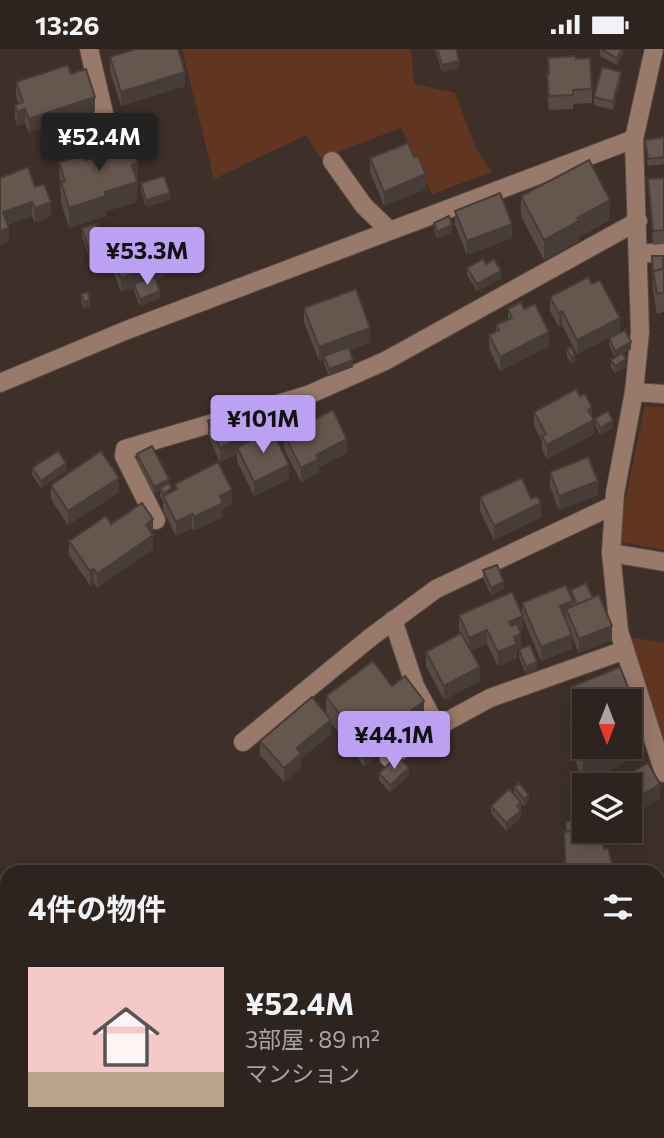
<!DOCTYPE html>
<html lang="ja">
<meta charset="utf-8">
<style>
body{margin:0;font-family:Commissioner,"Noto Sans JP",sans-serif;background:#3a302c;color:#f1f3f6;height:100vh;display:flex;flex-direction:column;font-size:26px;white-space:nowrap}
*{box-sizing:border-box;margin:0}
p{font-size:23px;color:#a7a4a4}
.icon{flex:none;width:38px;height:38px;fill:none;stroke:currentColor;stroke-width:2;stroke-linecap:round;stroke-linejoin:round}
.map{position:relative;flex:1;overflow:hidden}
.drawer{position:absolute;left:0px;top:816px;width:665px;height:275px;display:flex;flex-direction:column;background:#2e241f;border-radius:21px 21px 0 0;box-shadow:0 4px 18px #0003,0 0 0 2px #49413d}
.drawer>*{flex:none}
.needle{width:46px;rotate:180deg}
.tools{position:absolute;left:572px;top:640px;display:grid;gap:14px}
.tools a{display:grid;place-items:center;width:70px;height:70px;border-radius:0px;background:#2e241f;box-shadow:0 4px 18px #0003,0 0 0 2px #49413d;font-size:35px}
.price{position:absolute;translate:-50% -60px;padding:0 16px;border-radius:7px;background:#bca0f2;color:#111;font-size:23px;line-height:46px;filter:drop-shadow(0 2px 4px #0008)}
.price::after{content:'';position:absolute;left:50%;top:42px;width:21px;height:16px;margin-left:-10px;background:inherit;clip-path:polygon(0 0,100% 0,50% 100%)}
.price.active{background:#222;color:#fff}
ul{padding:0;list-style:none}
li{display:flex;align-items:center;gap:21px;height:175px;padding:0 28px}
li span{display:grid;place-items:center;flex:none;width:196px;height:140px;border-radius:0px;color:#555}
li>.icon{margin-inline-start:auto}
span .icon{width:84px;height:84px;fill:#fffc;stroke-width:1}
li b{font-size:30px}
h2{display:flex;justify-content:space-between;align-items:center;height:84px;padding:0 28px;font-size:30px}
.status{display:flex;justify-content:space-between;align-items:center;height:49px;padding:0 35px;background:#2e241f;direction:ltr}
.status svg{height:19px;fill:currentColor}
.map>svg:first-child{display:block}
</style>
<div class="status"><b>13:26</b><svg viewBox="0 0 49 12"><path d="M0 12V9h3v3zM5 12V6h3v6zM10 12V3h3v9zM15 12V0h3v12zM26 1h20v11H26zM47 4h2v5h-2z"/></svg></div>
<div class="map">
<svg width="664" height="1089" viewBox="0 0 664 1089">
<rect width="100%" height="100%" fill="#3e3029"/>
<g fill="#603621">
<path d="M182 0H411L414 35 455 44 475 98 492 123 432 145 401 79 321 109 306 86 214 130Z"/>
<path d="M645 357 664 358V501L621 493 623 462Z"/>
<path d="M629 588 664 594V692Z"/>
</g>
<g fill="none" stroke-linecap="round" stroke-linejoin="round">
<defs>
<g id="minor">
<path d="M89 0 106 73"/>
<path d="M654 0 634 90 640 283 634 343 615 444 611 504 619 582 664 724"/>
<path d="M332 112 364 157 389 181"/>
<path d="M639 205 664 203"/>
<path d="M0 334 127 281 634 90"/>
<path d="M634 343 664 345"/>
<path d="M156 471 124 407 125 400 308 346 385 312 638 172"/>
<path d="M611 504 664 513"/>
<path d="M393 571 415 637 437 678"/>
<path d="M243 693 371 588 436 540 614 456"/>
<path d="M389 709 431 681 490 649 625 601"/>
<path d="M658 855H664"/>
<path d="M658 1054 664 1057"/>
<path d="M511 1089 517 1083"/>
</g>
</defs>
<use href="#minor" stroke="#5b4d47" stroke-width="20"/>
<use href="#minor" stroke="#98796a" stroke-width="18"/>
</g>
<g fill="#574a43">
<path d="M435 0H456L459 19 442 23Z"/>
<path d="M600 0H623V4L617 16 600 7Z"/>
<path d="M110 8 185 37 121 57 110 22Z"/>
<path d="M548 9 576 10 592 40V54L573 55V60L549 61 547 40Z"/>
<path d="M71 25 95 62 29 84 25 74 17 77 15 70V56L18 54 16 47V33Z"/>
<path d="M621 30 613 61 594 56V48Z"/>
<path d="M125 70 154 89 132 95 138 134 137 135V153L106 162V167L69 179 61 153 59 113 86 111 97 107V100L129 91 125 78Z"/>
<path d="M664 88V115L648 117 645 91Z"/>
<path d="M370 109 426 140 384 157 370 123Z"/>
<path d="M0 129 51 167 35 174 32 167 7 176 9 193Z"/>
<path d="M664 129V195L653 196 648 130Z"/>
<path d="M141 134 170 151 146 158 141 142Z"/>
<path d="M521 147 610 171 579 188V192L544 211 521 167Z"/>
<path d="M455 162 512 189 467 206 455 176Z"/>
<path d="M434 174 452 183 437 190 434 181Z"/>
<path d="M82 179 102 201 88 206 82 187Z"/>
<path d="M109 198 167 226 156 231 160 249 140 257 134 242V239L121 243 109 212Z"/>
<path d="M652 207 664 220V263L657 265 653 242Z"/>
<path d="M486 215 501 229 477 242 467 226V219Z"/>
<path d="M81 245 90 258 84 260 81 253Z"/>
<path d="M550 248 620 283 577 305 562 276 559 278 550 262Z"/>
<path d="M304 259 370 293 350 301 353 318 329 327 324 314V311L319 312 304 273Z"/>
<path d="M508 260H524L549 297 500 322 489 300V286L496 282V276L508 271Z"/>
<path d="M609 289 631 300 623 305 626 318 615 324 611 318V311L615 308 609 296Z"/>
<path d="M567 300 575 313 571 315 567 307Z"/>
<path d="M269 362 290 381 279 387 269 369Z"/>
<path d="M534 363 594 385 547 410 542 401V392L534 377Z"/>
<path d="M595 369 613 379 600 386 595 376Z"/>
<path d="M208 372 242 380V375L265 385 289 430 254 447 237 412V405L220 413 208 386Z"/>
<path d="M284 385 347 404 319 418V424L301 433 284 400Z"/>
<path d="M137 405 169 434 172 443 175 441V435L232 455 223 460V468L194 482 192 479 176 487 163 461V452L160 447V442L154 445 137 412Z"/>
<path d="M32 419 66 422 41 439 32 426Z"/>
<path d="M550 423 598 446 559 461 550 437Z"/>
<path d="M51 436 119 443 68 476 51 450Z"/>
<path d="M480 448 541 468 494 491 480 462Z"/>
<path d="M111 475 153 484 152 485 153 500 97 539 94 534 90 536 69 506V492Z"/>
<path d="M483 521 504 540 491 546 483 529Z"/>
<path d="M571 541 612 591 579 604 572 588V600L541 612 523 569V581L520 582 521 599 537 620 526 625 519 608V600L517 601V609L498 617 487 595 471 602 480 632 444 651 426 617V603L461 585 459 580V566H522V554L571 546Z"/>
<path d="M392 637 424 672 364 717 331 674V685L301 709V719L284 733 260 706V692L326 664V647Z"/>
<path d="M571 638 639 686 584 653 626 698 625 714 583 732 570 698V678L573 676V666L574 665 571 658Z"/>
<path d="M379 724 409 727 390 743 379 731Z"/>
<path d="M620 730 660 749 633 766 630 761V737H620Z"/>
<path d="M514 738 529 753 524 757 521 754V769L506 782 491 764V757L514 745Z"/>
<path d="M658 864 660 892V906H658Z"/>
</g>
<g fill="#473c37">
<path d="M622 0H623V4L617 16V9Z"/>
<path d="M459 12V19L442 23V16Z"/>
<path d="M185 23V37L121 57V43Z"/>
<path d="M621 23V30L613 61V53Z"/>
<path d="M95 48V62L29 84V70Z"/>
<path d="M25 60V74L17 77V63Z"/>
<path d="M154 82V89L130 95V88Z"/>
<path d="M138 114 137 153 106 162V167L69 179V159L105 143 132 116Z"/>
<path d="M426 125V140L384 157V143Z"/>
<path d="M170 144V151L146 158V151Z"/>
<path d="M610 151V171L579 188V192L544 211V191L577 169Z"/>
<path d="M32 153V167L3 177V163Z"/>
<path d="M51 153V167L35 174V159Z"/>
<path d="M512 175V189L467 206V192Z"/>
<path d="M452 176V183L437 190V183Z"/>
<path d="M9 179V193L0 196V182Z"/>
<path d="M102 194V201L88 206V199Z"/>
<path d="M167 212V226L135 238 134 235V239L121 243V229Z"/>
<path d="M501 222V229L477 242V235Z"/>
<path d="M160 242V249L140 257V250Z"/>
<path d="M90 251V258L84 260V253Z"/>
<path d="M562 262V276L559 278V264Z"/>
<path d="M620 269V283L577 305V291Z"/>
<path d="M370 279V293L325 310 324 307V311L319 312V298Z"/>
<path d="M549 283V297L500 322V308Z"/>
<path d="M631 293V300L615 309V302Z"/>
<path d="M575 306V313L571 315V308Z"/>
<path d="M626 310V318L615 324V317Z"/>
<path d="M353 311V318L329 327V320Z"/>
<path d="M592 358V372L594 371V385L547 410V396L588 361Z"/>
<path d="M613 372V379L600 386V379Z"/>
<path d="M290 374V381L279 387V380Z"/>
<path d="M245 387V401L237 398V405L220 413V399Z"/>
<path d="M347 390V404L319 418V424L301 433V419L316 406Z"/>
<path d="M66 414V422L41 439V432Z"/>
<path d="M289 416V430L254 447V433Z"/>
<path d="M119 429V443L68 476V462Z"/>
<path d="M169 430V437L160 439V442L154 445V438Z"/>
<path d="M598 432V446L559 461V447Z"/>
<path d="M172 439V447H163V452V445Z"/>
<path d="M232 441V455L223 460V468L194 482V468L220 447Z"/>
<path d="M541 454V468L494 491V477Z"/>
<path d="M192 465V479L176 487V473Z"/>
<path d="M153 470V484L146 490V476Z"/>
<path d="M153 486V500L97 539V525Z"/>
<path d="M94 520V534L90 536V522Z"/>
<path d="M504 533V540L491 546V539Z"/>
<path d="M573 552V566L566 560V569L560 571V557Z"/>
<path d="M523 567V581L509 587V573Z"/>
<path d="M612 577V591L579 604V590Z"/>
<path d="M487 581V595L469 603V589Z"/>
<path d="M521 585V599L517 601V609L498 617V603L514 588Z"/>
<path d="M572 586V600L541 612V598Z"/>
<path d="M537 613V620L526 625V618Z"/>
<path d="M480 618V632L444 651V637Z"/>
<path d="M424 652V672L364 717V697Z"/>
<path d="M639 666V686L630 689V669Z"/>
<path d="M331 671V685L301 709V719L284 733V719L297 699Z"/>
<path d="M616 698H626L625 714 583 732V712Z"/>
<path d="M409 719V727L390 743V736Z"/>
<path d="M660 735V749L633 766V751Z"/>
<path d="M529 746V753L524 757V750Z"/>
<path d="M521 762V769L506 782V774Z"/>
<path d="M664 979V993L658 1000V986Z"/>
<path d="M587 1083H609L603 1089H581Z"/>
</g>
<g fill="#65564e" stroke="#473c37" stroke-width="2">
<path d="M136 0H178L185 23 121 43 110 8Z"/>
<path d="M437 0H456L459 12 442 16Z"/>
<path d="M601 0H622L617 9Z"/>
<path d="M576 7V10L590 9 592 40 573 41V46L549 47 547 26 549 25 548 9Z"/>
<path d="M68 16 71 25 86 20 95 48 29 70 25 60 17 63 15 56 23 53 16 33Z"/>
<path d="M602 18 621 23 613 53 594 48Z"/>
<path d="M149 65 154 82 130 88 125 70Z"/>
<path d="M664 88V108L648 110 645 91Z"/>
<path d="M131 90 138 114 132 116 137 133 105 143 106 147 69 159 61 133 65 132 59 113 84 106 86 111 99 106 97 100Z"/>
<path d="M408 94 414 108 418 107 426 125 384 143 370 109Z"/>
<path d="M589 111 610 151 577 169 579 172 544 191 521 147Z"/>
<path d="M28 118 35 138 44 135 51 153 35 159 32 153 3 163 9 179 0 182V129Z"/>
<path d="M164 127 170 144 146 151 141 134Z"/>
<path d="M664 129V181L653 182 648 130Z"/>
<path d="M500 144 512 175 467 192 455 162Z"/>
<path d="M449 167 452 176 437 183 434 174Z"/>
<path d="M96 175 102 194 88 199 82 179Z"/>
<path d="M155 181 167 212 121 229 109 198Z"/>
<path d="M652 207H663V220L653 222V230Z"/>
<path d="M483 210 486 215 494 210 501 222 477 235 467 219Z"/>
<path d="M664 220V243L657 245 653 222Z"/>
<path d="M154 227 160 242 140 250 134 235Z"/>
<path d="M588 228 592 235 600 231 620 269 577 291 562 262 559 264 550 248Z"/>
<path d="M356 240 370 279 319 298 304 259Z"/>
<path d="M88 243 90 251 84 253 81 245Z"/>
<path d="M521 253 524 260 535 255 549 283 500 308 489 286 499 281 496 276 512 269 508 260Z"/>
<path d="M625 281 631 293 615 302 609 289Z"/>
<path d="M349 298 353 311 329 320 324 307Z"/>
<path d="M571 298 575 306 571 308 567 300Z"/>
<path d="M622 304 626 310 615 317 611 311Z"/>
<path d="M576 340 580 347 585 345 592 358 588 361 594 371 547 396 542 387 546 385 534 363Z"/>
<path d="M281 356 290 374 279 380 269 362Z"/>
<path d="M232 360 245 387 220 399 208 372Z"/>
<path d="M333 361 347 390 316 406 319 410 301 419 284 385Z"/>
<path d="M608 362 613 372 600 379 595 369Z"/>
<path d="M257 369 265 385 262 381 249 388V391L242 375Z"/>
<path d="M262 381 264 385 272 381 289 416 254 433 237 398 251 391 249 388Z"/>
<path d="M152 397 169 430 154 438 137 405Z"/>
<path d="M58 402 66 414 41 432 32 419Z"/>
<path d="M101 402 119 429 68 462 51 436Z"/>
<path d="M588 408 598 432 559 447 550 423Z"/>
<path d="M218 413 232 441 220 447 223 454 194 468 192 465 176 473 163 447 177 440 175 435Z"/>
<path d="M522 429 531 450 537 447 541 454 494 477 480 448Z"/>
<path d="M169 434 172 439 163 445 160 439Z"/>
<path d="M142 454 153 470 146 476 153 486 97 525 94 520 90 522 69 492 106 467 111 475Z"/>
<path d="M497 516 504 533 491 539 483 521Z"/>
<path d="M586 534 593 549 577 556 571 541Z"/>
<path d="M566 536 573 552 560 557 572 586 541 598 522 554Z"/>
<path d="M512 543 523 567 509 573 511 577 517 575 521 585 514 588 517 595 498 603 487 581 469 589 459 566Z"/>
<path d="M599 546 612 577 579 590 566 560Z"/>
<path d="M461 584 480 618 444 637 426 603Z"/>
<path d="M530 596 537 613 526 618 519 600Z"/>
<path d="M373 612 392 637 405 627 424 652 364 697 326 647Z"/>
<path d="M620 618 639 666 630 669V653H584V698H616L583 712 570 678 577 675 573 666 581 663 571 638Z"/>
<path d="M312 648 331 671 297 699 301 705 284 719 260 692Z"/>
<path d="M398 707 409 719 390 736 379 724Z"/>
<path d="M648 714 660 735 633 751 630 747V737H624L620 730Z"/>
<path d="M519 734 529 746 524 750 514 738Z"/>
<path d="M509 740 521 753 517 757 521 762 506 774 491 757Z"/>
<path d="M566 772H578V782L566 783Z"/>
<path d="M584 781 603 782 604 800 608 799 614 822H566L564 783Z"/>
<path d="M658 864 660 892H658Z"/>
<path d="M663 930H664V943H662Z"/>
<path d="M658 949 664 954V979L658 986Z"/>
<path d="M535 1083H587L581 1089H529Z"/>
</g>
</svg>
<div class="tools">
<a><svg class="needle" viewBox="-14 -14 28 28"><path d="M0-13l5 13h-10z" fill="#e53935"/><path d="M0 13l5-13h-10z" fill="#a7a4a4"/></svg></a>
<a><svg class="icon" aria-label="layers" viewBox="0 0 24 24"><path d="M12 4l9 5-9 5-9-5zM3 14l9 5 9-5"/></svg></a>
</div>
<b class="price active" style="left:99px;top:124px">¥52.4M</b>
<b class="price" style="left:147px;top:238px">¥53.3M</b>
<b class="price" style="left:263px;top:406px">¥101M</b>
<b class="price" style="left:394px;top:722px">¥44.1M</b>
<section class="drawer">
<h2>4件の物件<svg class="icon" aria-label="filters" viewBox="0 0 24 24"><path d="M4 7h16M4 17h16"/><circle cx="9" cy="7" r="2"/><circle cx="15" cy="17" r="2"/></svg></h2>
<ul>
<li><span style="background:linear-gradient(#f6c9c9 75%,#b9a48a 0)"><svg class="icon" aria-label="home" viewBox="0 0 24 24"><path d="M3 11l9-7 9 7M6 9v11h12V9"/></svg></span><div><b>¥52.4M</b><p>3部屋 · 89 m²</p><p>マンション</p></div></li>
</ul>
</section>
</div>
